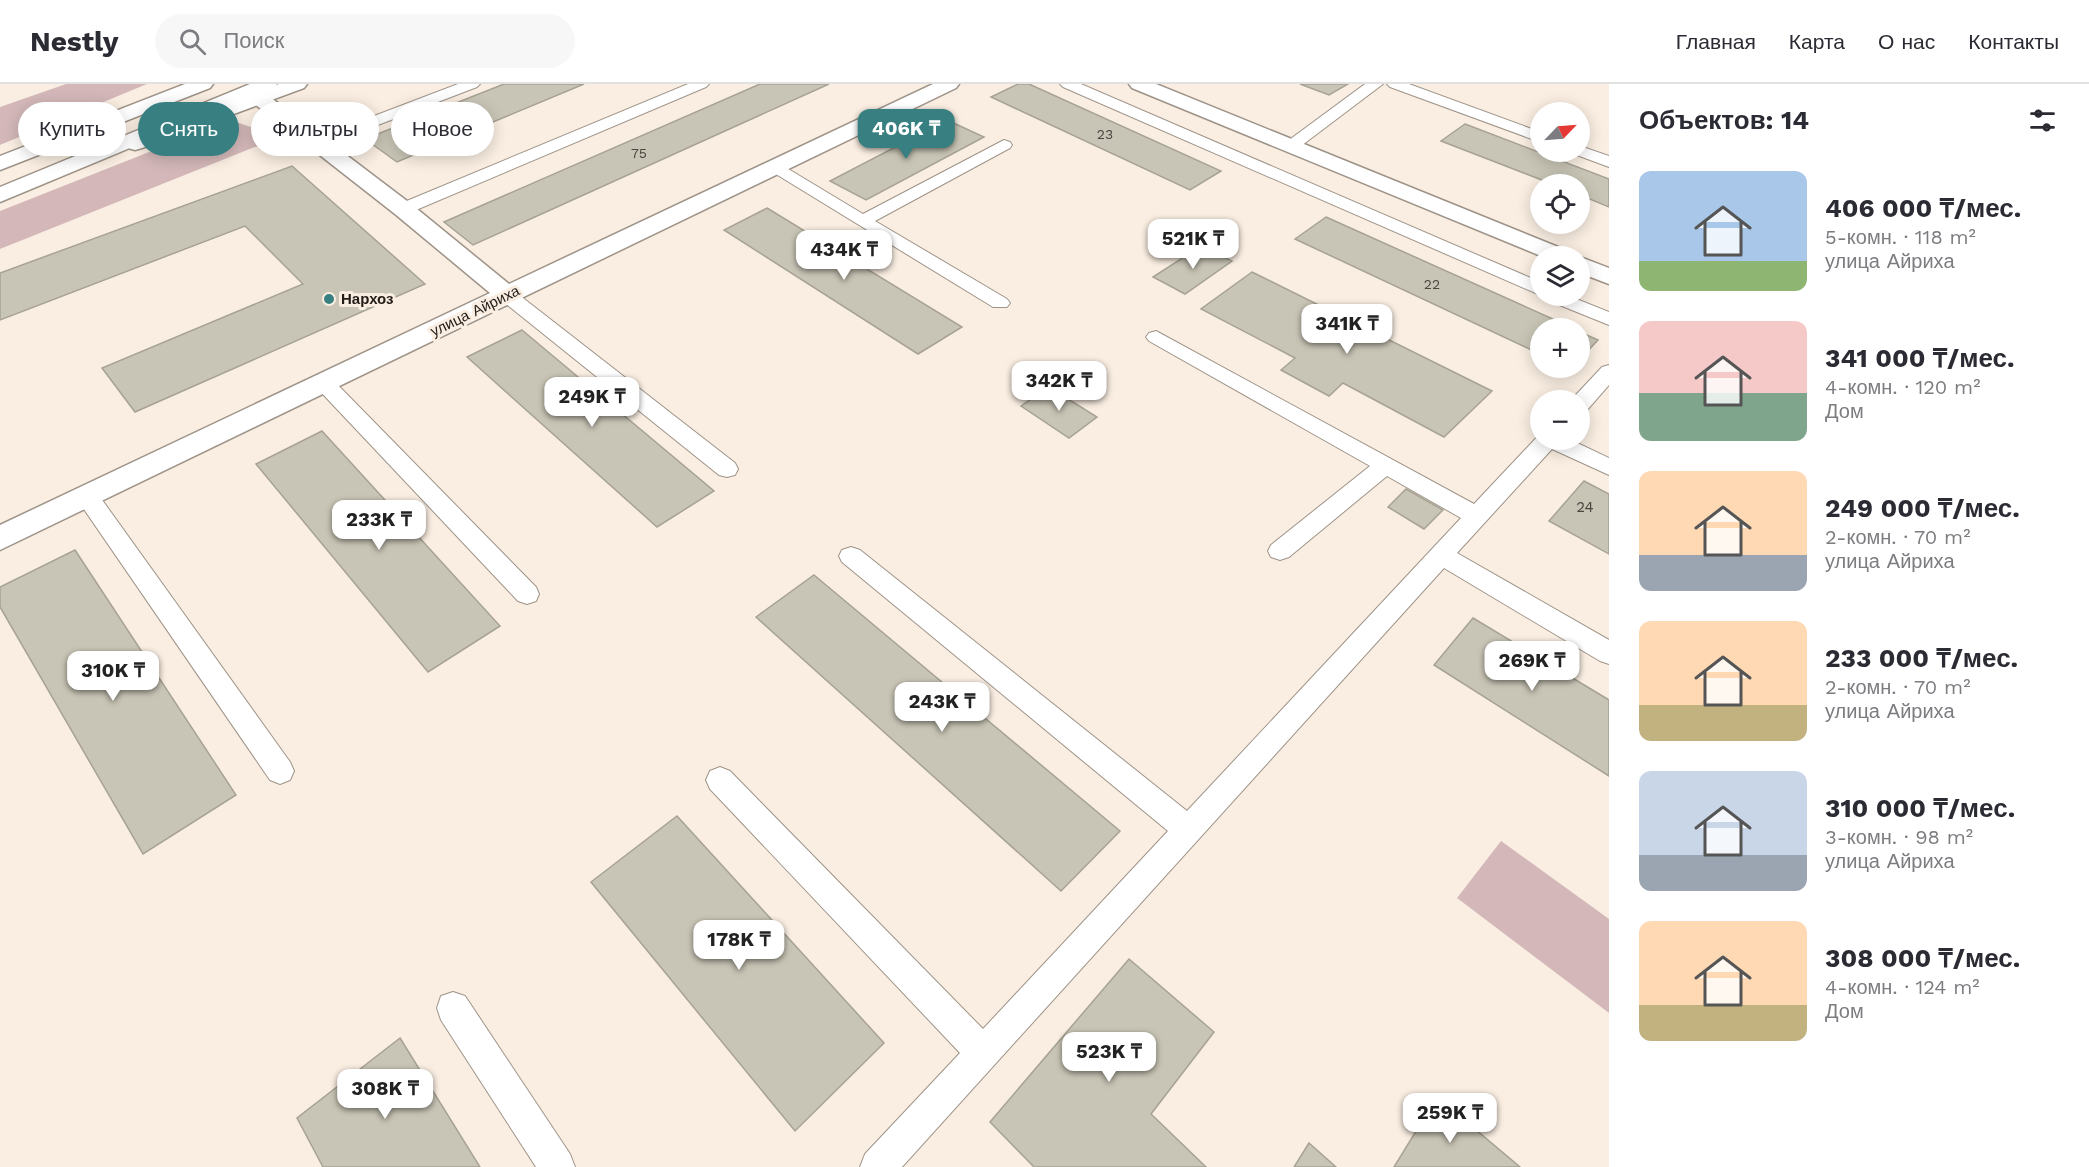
<!DOCTYPE html>
<html lang="ru">
<meta charset="utf-8">
<style>
body{margin:0;font-family:"Work Sans",sans-serif;background:#f7f7f7;color:#2b2b33;height:100vh;display:flex;flex-direction:column;font-size:22px;white-space:nowrap}
*{box-sizing:border-box;margin:0}
p{font-size:20px;color:#7c7c81}
.icon{flex:none;width:33px;height:33px;fill:none;stroke:currentColor;stroke-width:2;stroke-linecap:round;stroke-linejoin:round}
.map{position:relative;flex:1;overflow:hidden}
.side{display:flex;flex-direction:column;background:#fff;width:480px}
.side>*{flex:none}
.top-card{position:absolute;left:18px;top:18px;width:570px;height:54px;display:flex;gap:12px}
.needle{width:39px;rotate:65deg}
.fabs{position:absolute;left:1530px;top:18px;display:grid;gap:12px}
.fabs a{display:grid;place-items:center;width:60px;height:60px;border-radius:50%;background:#fff;box-shadow:0 3px 15px #0003;font-size:30px}
.price{position:absolute;translate:-50% -51px;padding:0 14px;border-radius:12px;background:#fff;color:#222;font-size:20px;line-height:39px;filter:drop-shadow(0 2px 3px #0008)}
.price::after{content:'';position:absolute;left:50%;top:36px;width:18px;height:14px;margin-left:-9px;background:inherit;clip-path:polygon(0 0,100% 0,50% 100%)}
.price.selected{background:#377f81;color:#fff}
ul{padding:0;list-style:none}
li{display:flex;align-items:center;gap:18px;height:150px;padding:0 30px}
li span{display:grid;place-items:center;flex:none;width:168px;height:120px;border-radius:12px;color:#555}
li>.icon{margin-inline-start:auto}
span .icon{width:72px;height:72px;fill:#fffc;stroke-width:1}
li b{font-size:26px}
h2{display:flex;justify-content:space-between;align-items:center;height:72px;padding:0 30px;font-size:26px}
.tag{padding:0 21px;border-radius:27px;background:#fff;box-shadow:0 3px 15px #0003;font-size:21px;line-height:54px}
.tag.selected{background:#377f81;color:#fff}
header{display:flex;align-items:center;gap:36px;box-sizing:border-box;height:84px;padding:0 30px;background:#fff;border-bottom:2px solid #e1e1e2}
header strong{font-size:28px}
nav{display:flex;gap:33px;margin-inline-start:auto;font-size:21px}
.search{width:420px;height:54px;background:#f7f7f7;display:flex;align-items:center;gap:15px;box-sizing:border-box;padding:0 21px;border-radius:33px;color:#7c7c81;font-size:22px}
main{display:flex;flex:1;min-height:0}
.map>svg:first-child{display:block}
</style>
<header>
<strong>Nestly</strong>
<div class="search"><svg class="icon" aria-label="search" viewBox="0 0 24 24"><circle cx="10" cy="10" r="6"/><path d="M15 15l6 6"/></svg>Поиск</div>
<nav><a>Главная</a><a>Карта</a><a>О нас</a><a>Контакты</a></nav>
</header>
<main>
<div class="map">
<svg width="1609" height="1083" viewBox="0 0 1609 1083">
<rect width="100%" height="100%" fill="#faeee2"/>
<g fill="#d4b8b9">
<path d="M66 0H147L0 61V23Z"/>
<path d="M230 36 280 53 0 165V127Z"/>
<path d="M1501 757 1609 835V929L1457 814Z"/>
</g>
<g fill="#c9c5b6" stroke="#a6a294" stroke-width="1.5">
<path d="M504 0H584L397 78 365 55Z"/>
<path d="M760 0H829L473 161 444 138Z"/>
<path d="M1018 0H1029L1221 87 1190 106 991 13Z"/>
<path d="M1300 0H1348L1329 11Z"/>
<path d="M947 36 984 53 866 116 830 97Z"/>
<path d="M1465 40 1609 95V123L1580 111V100H1552L1441 57Z"/>
<path d="M292 82 425 200 135 328 102 284 303 200 245 142 0 236V189Z"/>
<path d="M767 124 962 243 918 270 724 146Z"/>
<path d="M1326 133 1573 244H1540V270L1295 155Z"/>
<path d="M1201 162 1232 177 1185 210 1153 193Z"/>
<path d="M1252 188 1492 307 1444 353 1343 299 1329 312 1281 286 1295 274 1201 225Z"/>
<path d="M522 246 714 407 657 443 467 273Z"/>
<path d="M1580 248 1598 256 1580 275Z"/>
<path d="M1049 303 1097 333 1069 354 1021 322Z"/>
<path d="M322 347 500 542 428 588 256 380Z"/>
<path d="M1584 397 1609 410V470L1549 437Z"/>
<path d="M1406 405 1443 426 1424 445 1388 423Z"/>
<path d="M75 466 236 711 143 770 0 523V503Z"/>
<path d="M814 491 1120 747 1061 807 756 533Z"/>
<path d="M1473 534 1609 616V692L1434 581Z"/>
<path d="M677 732 884 959 795 1047 591 798Z"/>
<path d="M1129 875 1214 948 1151 1030 1206 1083H1034L990 1038Z"/>
<path d="M400 954 480 1083H323L297 1034Z"/>
<path d="M1437 1013 1520 1083H1394Z"/>
<path d="M1309 1059 1336 1083H1294Z"/>
</g>
<g fill="none" stroke-linecap="round" stroke-linejoin="round">
<defs>
<g id="lane">
<path d="M458 0H480L477 3 323 62H311L309 59 311 56Z"/>
<path d="M688 0H709L706 3 409 129H397L394 125 397 121Z"/>
<path d="M1060 0H1081L1540 198V211L1063 3Z"/>
<path d="M1365 0H1383L1297 65H1285L1283 62 1285 59Z"/>
<path d="M1387 0H1409L1540 48V58L1390 3Z"/>
<path d="M1004 56 1010 58 1012 61 1010 64 875 137 1007 215 1010 219 1007 223H993L766 84 774 79 780 80 863 130Z"/>
<path d="M1580 62 1609 72V83L1574 70 1572 68H1580Z"/>
<path d="M507 205 514 207 735 379 738 385 735 391 727 393 719 391 500 215 497 211 500 207Z"/>
<path d="M1544 212H1569L1609 228V241L1547 216Z"/>
<path d="M1156 247 1474 420 1539 351 1540 356H1571L1609 374V391L1552 365 1457 469 1609 556V580L1600 577 1444 484 902 1083H860L865 1070 960 969 710 705 706 696 710 687 720 683 730 687 983 945 1168 747 842 478 839 472 842 466 851 463 860 466 1187 727 1461 434 1387 392 1289 473 1280 476 1271 473 1268 467 1271 461 1370 382 1149 257 1146 253 1149 249Z"/>
<path d="M1609 281V301L1588 325 1580 327V316L1572 315 1602 283Z"/>
<path d="M324 292 331 294 536 503 539 510 536 517 527 520 518 517 317 304 314 299 317 294Z"/>
<path d="M87 404 95 406 290 678 294 687 290 696 280 700 270 696 79 418 75 412 79 406Z"/>
<path d="M453 908 465 912 570 1070 575 1083H536L441 936 437 924 441 912Z"/>
</g>
<g id="street">
<path d="M933 0H959L956 4 0 466V441L490 209 395 130 252 18 249 14 252 10H266L411 120 509 200Z"/>
<path d="M1129 0H1156L1568 167 1572 172H1541L1132 4Z"/>
<path d="M1580 173 1609 184V200L1580 189Z"/>
</g>
<path id="secondary" d="M279 0H307L304 4 142 64 135 66 128 64 124 60 128 56Z"/>
<g id="primary">
<path d="M185 0H213L210 4 0 86V72Z"/>
<path d="M250 0H277L274 4 0 118V103Z"/>
</g>
</defs>
<use href="#lane" stroke="#9e9388" stroke-width="2"/>
<use href="#street" stroke="#9e9388" stroke-width="3"/>
<use href="#secondary" stroke="#9e9388" stroke-width="3"/>
<use href="#primary" stroke="#9e9388" stroke-width="3"/>
<use href="#lane" fill="#fff" fill-rule="evenodd"/>
<use href="#street" fill="#fff" fill-rule="evenodd"/>
<use href="#secondary" fill="#fff" fill-rule="evenodd"/>
<use href="#primary" fill="#fff" fill-rule="evenodd"/>
</g>
<circle fill="#377f81" stroke="#faeee2" stroke-width="2" cx="329" cy="215" r="6"/>
<g text-anchor="middle" stroke-width="6" stroke-linejoin="round" paint-order="stroke">
<g font-size="14" fill="#4b4640">
<text x="1105" y="55">23</text>
<text x="639" y="74">75</text>
<text x="1432" y="205">22</text>
</g>
<g font-size="15" font-weight="bold" fill="#211c18" stroke="#faeee2" text-anchor="start">
<text x="341" y="220">Нархоз</text>
</g>
<g font-size="15" fill="#211c18" stroke="#faeee2">
<text transform="translate(475 227) rotate(-26)" y="5">улица Айриха</text>
</g>
<g font-size="15" fill="#4b4640">
<text x="1585" y="428">24</text>
</g>
</g>
</svg>
<div class="fabs">
<a><svg class="needle" viewBox="-14 -14 28 28"><path d="M0-13l5 13h-10z" fill="#e53935"/><path d="M0 13l5-13h-10z" fill="#7c7c81"/></svg></a>
<a><svg class="icon" aria-label="locate" viewBox="0 0 24 24"><circle cx="12" cy="12" r="6"/><path d="M12 2v4M12 18v4M2 12h4M18 12h4"/></svg></a>
<a><svg class="icon" aria-label="layers" viewBox="0 0 24 24"><path d="M12 4l9 5-9 5-9-5zM3 14l9 5 9-5"/></svg></a>
<a>+</a>
<a>−</a>
</div>
<b class="price selected" style="left:906px;top:76px">406K ₸</b>
<b class="price" style="left:1193px;top:186px">521K ₸</b>
<b class="price" style="left:844px;top:197px">434K ₸</b>
<b class="price" style="left:1347px;top:271px">341K ₸</b>
<b class="price" style="left:1059px;top:328px">342K ₸</b>
<b class="price" style="left:592px;top:344px">249K ₸</b>
<b class="price" style="left:379px;top:467px">233K ₸</b>
<b class="price" style="left:1532px;top:608px">269K ₸</b>
<b class="price" style="left:113px;top:618px">310K ₸</b>
<b class="price" style="left:942px;top:649px">243K ₸</b>
<b class="price" style="left:739px;top:887px">178K ₸</b>
<b class="price" style="left:1109px;top:999px">523K ₸</b>
<b class="price" style="left:385px;top:1036px">308K ₸</b>
<b class="price" style="left:1450px;top:1060px">259K ₸</b>
<div class="top-card">
<a class="tag">Купить</a>
<a class="tag selected">Снять</a>
<a class="tag">Фильтры</a>
<a class="tag">Новое</a>
</div>
</div>
<section class="side">
<h2>Объектов: 14<svg class="icon" aria-label="filters" viewBox="0 0 24 24"><path d="M4 7h16M4 17h16"/><circle cx="9" cy="7" r="2"/><circle cx="15" cy="17" r="2"/></svg></h2>
<ul>
<li><span style="background:linear-gradient(#a9c7e8 75%,#8fb573 0)"><svg class="icon" aria-label="home" viewBox="0 0 24 24"><path d="M3 11l9-7 9 7M6 9v11h12V9"/></svg></span><div><b>406 000 ₸/мес.</b><p>5-комн. · 118 m²</p><p>улица Айриха</p></div></li>
<li><span style="background:linear-gradient(#f6c9c9 60%,#7fa58c 0)"><svg class="icon" aria-label="home" viewBox="0 0 24 24"><path d="M3 11l9-7 9 7M6 9v11h12V9"/></svg></span><div><b>341 000 ₸/мес.</b><p>4-комн. · 120 m²</p><p>Дом</p></div></li>
<li><span style="background:linear-gradient(#ffd9b3 70%,#9aa5b1 0)"><svg class="icon" aria-label="home" viewBox="0 0 24 24"><path d="M3 11l9-7 9 7M6 9v11h12V9"/></svg></span><div><b>249 000 ₸/мес.</b><p>2-комн. · 70 m²</p><p>улица Айриха</p></div></li>
<li><span style="background:linear-gradient(#ffd9b3 70%,#c2b280 0)"><svg class="icon" aria-label="home" viewBox="0 0 24 24"><path d="M3 11l9-7 9 7M6 9v11h12V9"/></svg></span><div><b>233 000 ₸/мес.</b><p>2-комн. · 70 m²</p><p>улица Айриха</p></div></li>
<li><span style="background:linear-gradient(#c9d6e8 70%,#9aa5b1 0)"><svg class="icon" aria-label="home" viewBox="0 0 24 24"><path d="M3 11l9-7 9 7M6 9v11h12V9"/></svg></span><div><b>310 000 ₸/мес.</b><p>3-комн. · 98 m²</p><p>улица Айриха</p></div></li>
<li><span style="background:linear-gradient(#ffd9b3 70%,#c2b280 0)"><svg class="icon" aria-label="home" viewBox="0 0 24 24"><path d="M3 11l9-7 9 7M6 9v11h12V9"/></svg></span><div><b>308 000 ₸/мес.</b><p>4-комн. · 124 m²</p><p>Дом</p></div></li>
</ul>
</section>
</main>
